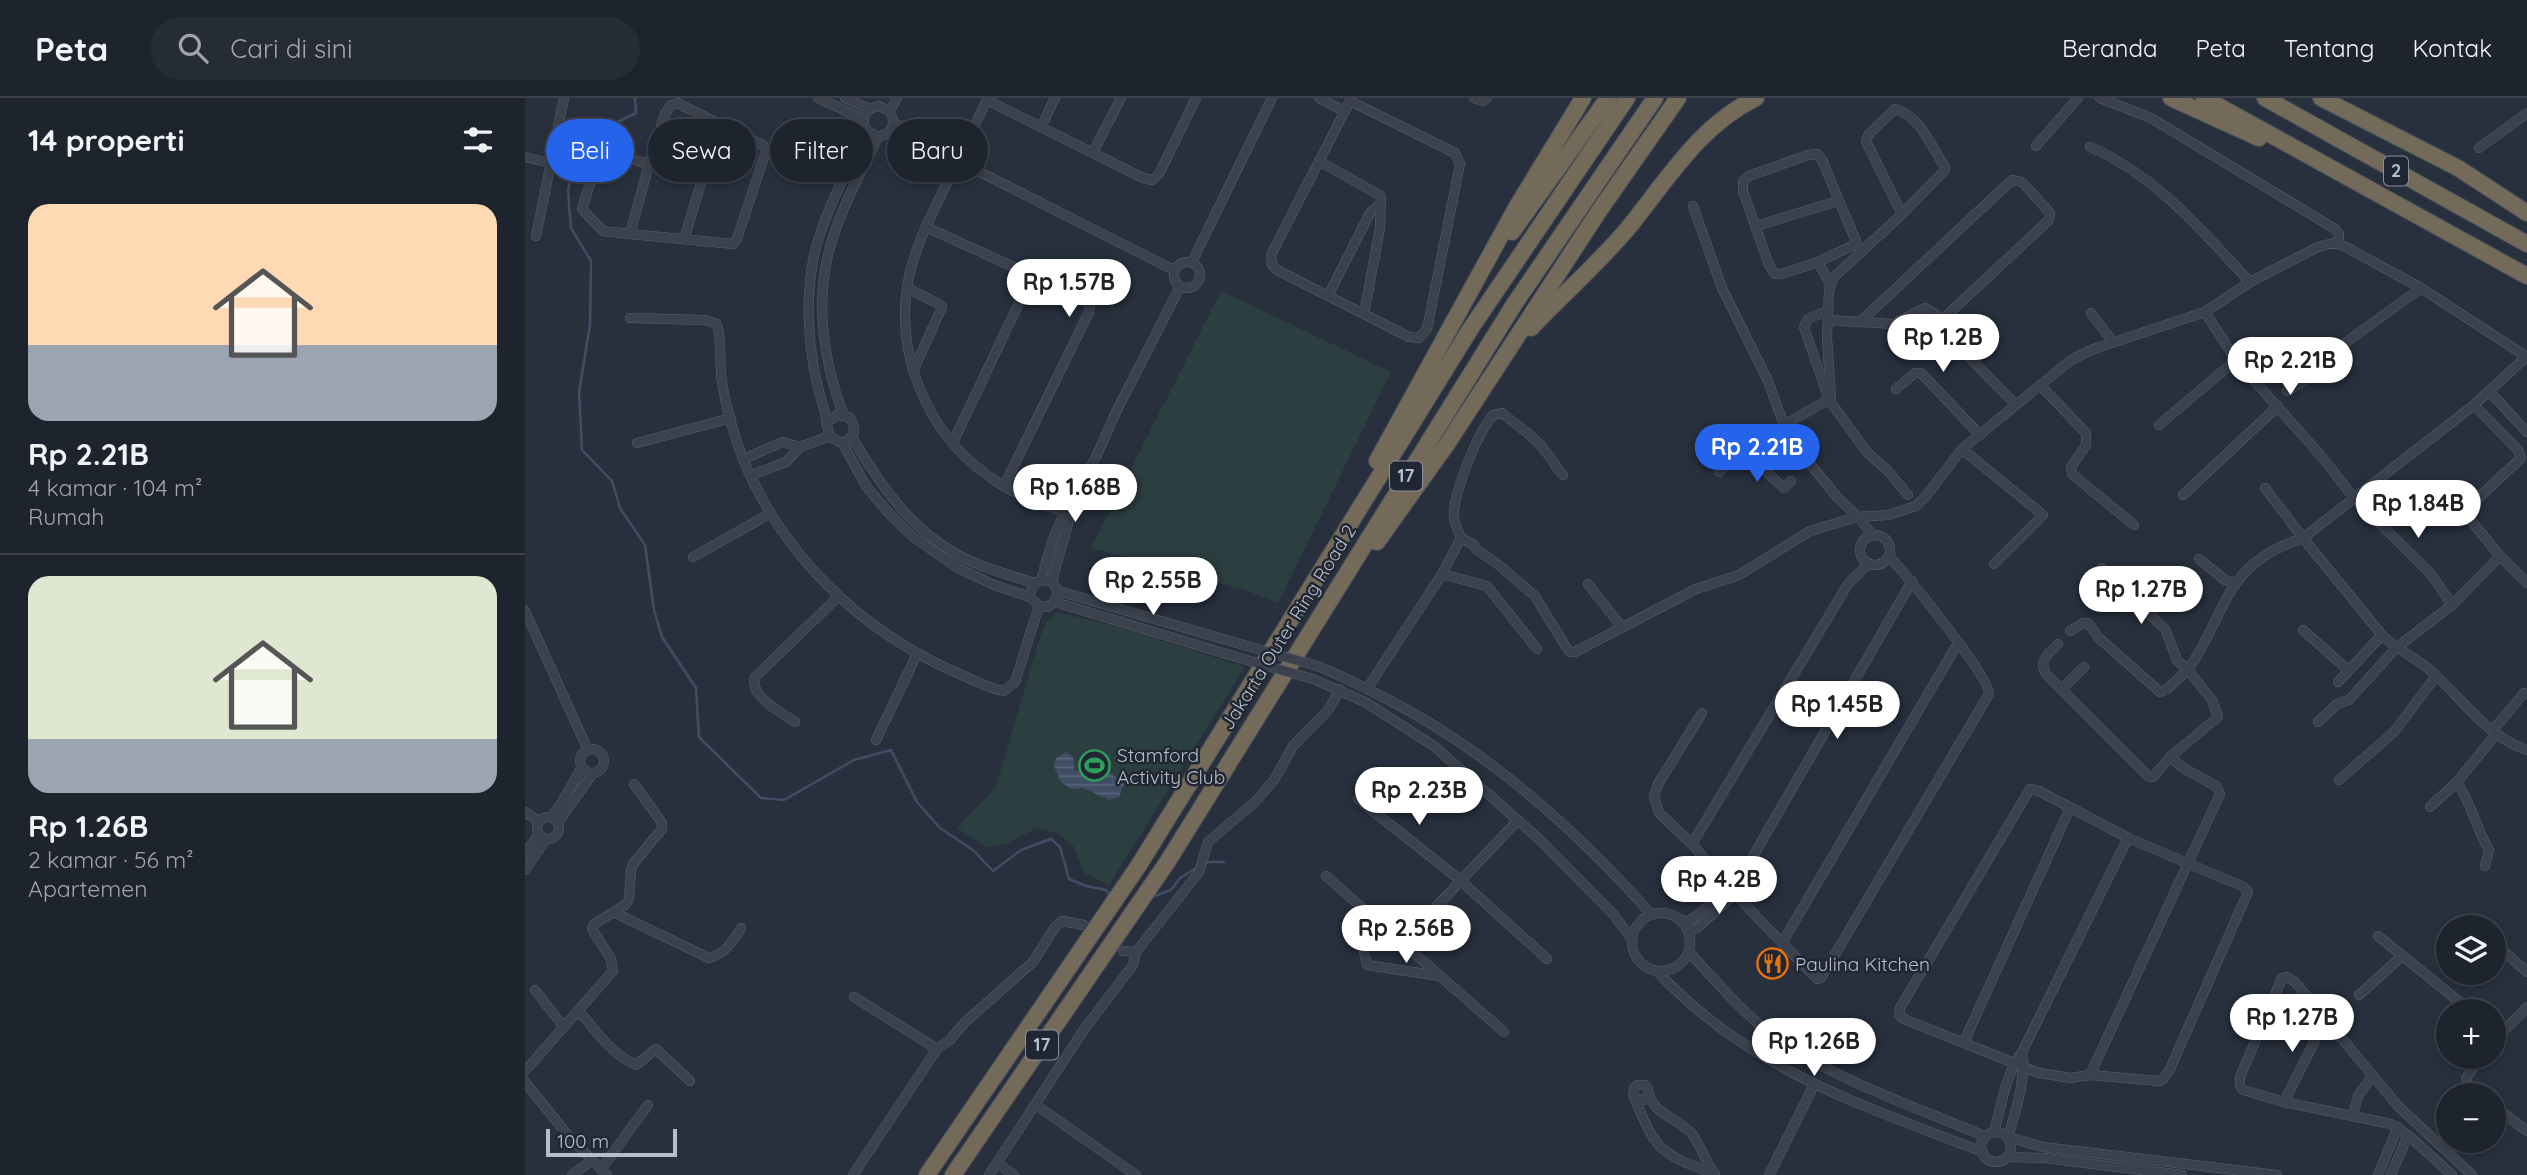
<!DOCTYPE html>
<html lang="id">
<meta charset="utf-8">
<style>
body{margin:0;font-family:Quicksand,sans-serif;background:#262c36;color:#f1f3f6;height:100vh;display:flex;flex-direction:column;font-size:26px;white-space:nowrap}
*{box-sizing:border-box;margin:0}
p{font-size:23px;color:#a1a4aa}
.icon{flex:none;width:38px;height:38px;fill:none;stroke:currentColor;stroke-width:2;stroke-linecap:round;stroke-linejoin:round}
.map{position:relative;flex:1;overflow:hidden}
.details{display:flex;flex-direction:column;background:#1e242e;width:525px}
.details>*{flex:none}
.guide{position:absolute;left:21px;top:21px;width:665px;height:63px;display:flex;gap:14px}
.tools{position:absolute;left:1911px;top:817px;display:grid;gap:14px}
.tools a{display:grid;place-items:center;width:70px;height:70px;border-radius:50%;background:#1e242e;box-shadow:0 4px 10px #0003,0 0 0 2px #3c414a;font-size:35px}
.scale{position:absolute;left:21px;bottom:18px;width:131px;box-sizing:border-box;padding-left:7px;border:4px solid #b8bec9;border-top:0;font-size:19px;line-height:24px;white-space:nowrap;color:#b8bec9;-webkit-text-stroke:5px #202733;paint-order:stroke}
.price{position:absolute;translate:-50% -60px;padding:0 16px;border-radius:24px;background:#fff;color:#222;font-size:23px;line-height:46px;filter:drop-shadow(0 2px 4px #0008)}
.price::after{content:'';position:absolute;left:50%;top:42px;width:21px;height:16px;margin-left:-10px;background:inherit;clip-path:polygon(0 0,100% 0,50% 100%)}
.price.on{background:#2563eb;color:#fff}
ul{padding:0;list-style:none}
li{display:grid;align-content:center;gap:14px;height:371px;padding:0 28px}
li+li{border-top:2px solid #3c414a}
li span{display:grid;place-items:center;height:217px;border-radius:21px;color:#555}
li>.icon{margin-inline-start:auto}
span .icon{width:126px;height:126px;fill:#fffc;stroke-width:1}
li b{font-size:30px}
h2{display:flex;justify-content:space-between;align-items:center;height:84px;padding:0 28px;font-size:30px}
.pill{padding:0 24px;border-radius:32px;background:#1e242e;box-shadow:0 4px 10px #0003,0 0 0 2px #3c414a;font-size:24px;line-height:63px}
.pill.on{background:#2563eb;color:#fff}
header{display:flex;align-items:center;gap:42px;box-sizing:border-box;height:98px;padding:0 35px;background:#1e242e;border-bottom:2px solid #3c414a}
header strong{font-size:33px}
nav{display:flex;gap:38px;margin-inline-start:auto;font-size:24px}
.search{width:490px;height:63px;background:#262c36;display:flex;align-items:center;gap:18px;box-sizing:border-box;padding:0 24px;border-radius:38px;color:#a1a4aa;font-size:26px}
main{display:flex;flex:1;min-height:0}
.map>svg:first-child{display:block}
</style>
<header>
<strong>Peta</strong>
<div class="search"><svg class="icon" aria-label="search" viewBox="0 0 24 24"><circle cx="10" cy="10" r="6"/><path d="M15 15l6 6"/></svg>Cari di sini</div>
<nav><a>Beranda</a><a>Peta</a><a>Tentang</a><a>Kontak</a></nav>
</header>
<main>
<section class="details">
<h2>14 properti<svg class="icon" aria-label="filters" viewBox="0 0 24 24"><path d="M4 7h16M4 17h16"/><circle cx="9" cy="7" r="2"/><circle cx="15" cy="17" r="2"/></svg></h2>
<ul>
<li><span style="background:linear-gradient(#ffd9b3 65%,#9aa5b1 0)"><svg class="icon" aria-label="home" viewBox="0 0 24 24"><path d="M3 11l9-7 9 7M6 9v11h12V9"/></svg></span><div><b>Rp 2.21B</b><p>4 kamar · 104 m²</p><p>Rumah</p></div></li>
<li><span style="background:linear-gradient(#dfe7d0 75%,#9aa5b1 0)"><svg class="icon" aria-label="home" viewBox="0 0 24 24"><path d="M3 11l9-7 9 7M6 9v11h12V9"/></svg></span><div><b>Rp 1.26B</b><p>2 kamar · 56 m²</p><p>Apartemen</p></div></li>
</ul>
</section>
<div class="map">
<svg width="2002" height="1077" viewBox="0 0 2002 1077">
<defs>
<pattern id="water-rules" width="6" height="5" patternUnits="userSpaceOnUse" patternTransform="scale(1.75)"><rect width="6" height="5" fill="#3f4d65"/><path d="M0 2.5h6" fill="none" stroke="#59657a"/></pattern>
</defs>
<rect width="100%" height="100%" fill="#28303e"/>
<g fill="#2b3e40">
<path d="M696 193 866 274 753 505 723 493 566 450Z"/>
<path d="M532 514 594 529 720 569 584 787 559 775 549 749 533 735 511 730 481 746 462 749 432 730 471 689 512 549 520 526Z"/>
</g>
<path fill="url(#water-rules)" d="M541 654C549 658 550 663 549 672L574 675 572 668 564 667V658L599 686 594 699 584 702 558 690 546 691 536 684 528 666 531 660Z"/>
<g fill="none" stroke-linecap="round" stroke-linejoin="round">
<g stroke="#3f4d65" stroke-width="2.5">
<path d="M110 0 111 15 53 43 49 53 43 93 46 130 66 163 65 227 54 294 57 352 87 383 95 410 120 447 129 512 137 539 171 590 174 639 236 700 259 702 329 662 366 652 392 704 415 730 448 752 468 773 496 752 526 741 535 749 544 781 561 788 581 792 585 797"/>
<path d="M679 766 683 764H699"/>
<path d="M627 799 646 792 655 780 673 769"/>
</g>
<defs>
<g id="street">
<path d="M293 0 338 21"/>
<path d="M320 0 344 11"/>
<path d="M463 0C448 30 434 61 419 91 406 118 392 145 385 174 367 251 400 334 465 379 488 396 519 408 547 416"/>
<path d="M794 0 819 13"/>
<path d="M949 0 958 3 962 0"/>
<path d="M1575 0 1626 20 1810 131 1814 136V146"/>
<path d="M462 2 618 80 627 82 634 76 671 0"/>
<path d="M825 3 930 55 935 66 902 231 894 240 884 239 752 172 747 167 746 157Z"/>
<path d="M365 13 372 0"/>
<path d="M369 25 435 58 437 62"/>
<path d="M516 29 530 0"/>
<path d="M341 32 353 39 364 35 369 25 365 13 354 8C341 10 335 20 341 32 325 66 307 100 295 136 277 190 282 257 299 311 303 325 299 341 317 344L341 388 363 414 387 438 431 469 469 487 505 499 514 508 522 509 530 504 533 493 527 483 516 482"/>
<path d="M364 35 430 68 439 66 649 172"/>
<path d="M1511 48 1553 0"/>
<path d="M1565 49C1631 77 1677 133 1725 184"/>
<path d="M1954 50 2002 15"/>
<path d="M568 54 596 0"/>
<path d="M0 59 26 65"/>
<path d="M794 63 856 98 855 130 839 216"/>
<path d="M1168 108 1197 190 1243 283 1259 327 1269 346 1312 399 1336 422 1347 437"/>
<path d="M1231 128 1313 103"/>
<path d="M401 129 561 202 565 207 564 214 479 388"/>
<path d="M105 136 208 146 212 141 241 53 238 47 158 8 153 5 146 7 140 16 124 66 105 136 78 133 57 111 73 60 81 54 124 66"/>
<path d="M11 138 39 0"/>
<path d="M159 141 194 26"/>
<path d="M1331 146 1293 164 1256 176H1250L1244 167 1218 93V83L1224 78 1283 57 1292 56 1297 62 1335 153"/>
<circle cx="662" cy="177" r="13"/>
<path d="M667 164 747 0"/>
<path d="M1293 164 1305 186"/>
<path d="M382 190 414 206 417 209 388 273"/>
<path d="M803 198 845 115 855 106"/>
<path d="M1304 212 1283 221 1279 229 1304 302 1342 354 1363 373 1383 397"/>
<path d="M1680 214 1711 262 1797 359 1829 400 1906 476 1927 507"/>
<path d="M1566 215 1588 244"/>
<path d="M105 220 180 222 192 226C197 244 194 265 197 284 201 309 209 337 218 361 258 458 335 532 430 574 445 580 463 591 479 593L490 584 514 508"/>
<path d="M1304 222 1368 226 1400 210 1418 221 1524 122 1525 115 1497 84 1487 82 1335 224"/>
<path d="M1434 249 1491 307"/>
<path d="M1515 287 1561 335V347L1546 369 1547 376 1609 427"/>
<path d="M1371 291 1390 275H1396L1455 337"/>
<path d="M1762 293 1801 270 1809 264 1820 245 1896 190"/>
<path d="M1964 293 2002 334"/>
<path d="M1949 307 1993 352 1996 360 1947 406 1943 419 1975 458 2002 485"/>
<path d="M318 316C299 265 290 206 304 153 314 113 336 76 353 39"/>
<path d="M303 324 312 317 324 319C330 327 332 335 324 341"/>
<path d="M1259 327 1306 300 1302 240 1304 193 1308 180 1377 116 1420 72V69C1407 50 1395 17 1370 11L1344 36 1341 43 1377 116"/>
<path d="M1634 327 1711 262"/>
<path d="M327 339C355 387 387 434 439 460 461 471 486 478 510 485"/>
<path d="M428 344 507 178"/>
<path d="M112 345 206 320"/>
<path d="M1437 351 1518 417 1469 466"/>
<path d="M1211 352 1227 361 1259 390 1266 383"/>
<path d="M1226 359 1261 332"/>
<path d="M219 361 257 344 275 349"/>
<path d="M1194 374 1224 338 1227 361"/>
<path d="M227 377 261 364 275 349 305 338"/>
<path d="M1740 390 1778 440 1857 537C1872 552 1890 559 1906 573 1937 600 1962 639 2002 652"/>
<path d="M1658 397 1753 308"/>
<circle cx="1350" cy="452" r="15"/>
<path d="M936 440 949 447 951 451 975 468 1010 498 1041 549 1045 554H1050L1171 491 1214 477 1285 433 1332 419 1363 417 1391 408 1402 397 1437 351 1546 262 1566 252 1680 214 1725 184 1793 149 1808 145 1819 148 1896 190 2002 259"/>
<path d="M168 459 246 415"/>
<path d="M1674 461 1700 482 1710 485"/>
<path d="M917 476 962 488 1012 551"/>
<path d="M527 483 547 412"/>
<path d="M1063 486 1096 528"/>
<path d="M533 493 722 548"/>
<path d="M505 499C506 490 508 486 516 482L528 440 540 414 571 359 592 312 655 189"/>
<path d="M530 504 718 561"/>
<path d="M0 513 63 652"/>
<path d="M1778 532 1823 572"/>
<path d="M1545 533 1558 525H1563L1574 540 1635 594 1642 591 1663 572 1652 562 1640 531 1577 470"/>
<path d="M1533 546C1524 555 1513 563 1521 576L1623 678 1628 679 1645 659"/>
<path d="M792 568C811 575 828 584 846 593 954 645 1047 727 1126 816"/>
<path d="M788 581 840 604 909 648 1014 741 1088 816 1106 840"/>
<path d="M1813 584 1857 537"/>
<path d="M842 591 917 476 936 440C932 431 928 423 929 413 931 390 953 334 968 317L977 315C992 328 1010 338 1021 354 1028 362 1031 370 1038 377"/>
<path d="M1537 591 1559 569"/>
<path d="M1177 615 1133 686 1129 699 1134 715 1167 746 1203 789 1287 876 1292 881 1296 880 1464 596C1464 577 1381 477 1364 458"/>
<path d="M270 624C256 614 224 599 230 579L314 498"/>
<path d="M1793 624 1812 606 1824 602 1871 550 1927 507 1975 458"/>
<path d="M1968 632 1999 595"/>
<path d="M351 642 392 556"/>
<circle cx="67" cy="663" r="12"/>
<path d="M1814 682 1869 634 1911 578"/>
<path d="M1932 684C1946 705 1951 730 1964 752L1960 768"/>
<path d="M1505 691 1514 693 1603 740 1719 789 1723 794 1645 971 1638 981 1634 983 1565 977 1546 980 1514 975 1379 921 1374 917 1375 910Z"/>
<path d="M833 701 935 782 1022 861"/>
<path d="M1905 709 1932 684 1971 636"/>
<path d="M0 714 14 723"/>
<path d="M26 719 36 706 57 669"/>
<circle cx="23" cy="730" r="11"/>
<path d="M33 724 68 675"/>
<path d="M1167 746 1323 486 1343 466"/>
<path d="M0 756 14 736"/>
<path d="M0 772 21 741"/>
<path d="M801 778 979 934"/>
<circle cx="1136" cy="844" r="29"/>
<path d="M90 815 184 860C201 855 207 844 216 830"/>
<path d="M849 820 839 854 842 867 915 878"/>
<path d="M1155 822 1164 823 1170 819 1207 788"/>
<path d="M1163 832 1172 830 1210 796 1212 786 1387 483"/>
<path d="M1853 838 1947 914"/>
<path d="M877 845 993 722"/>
<path d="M1257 845 1433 545"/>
<path d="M1975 850 2002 874"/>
<path d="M598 853 611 854"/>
<path d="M1164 854C1190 882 1216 913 1247 937 1310 983 1389 1008 1459 1038"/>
<path d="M1133 874C1221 970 1340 1009 1458 1054"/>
<path d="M10 892 38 928"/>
<path d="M1834 897 1876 859"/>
<path d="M329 899 412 951"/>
<path d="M53 912C69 931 87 957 111 967L131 951 165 983"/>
<path d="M1969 943 2002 909"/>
<path d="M1439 944 1545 710"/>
<path d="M1497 954C1501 984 1491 1011 1483 1039L1518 1049 1752 1077"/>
<path d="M1956 959 1941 980 1943 987 1956 998"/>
<path d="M0 973 88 873 86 861 67 831 69 826 100 807 104 802 106 772 108 766 137 731V725L109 686"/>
<path d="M1565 977 1695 696 1691 688 1658 670 1645 659 1693 619 1687 602 1663 572C1704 512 1697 467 1778 440L1949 307 2001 259"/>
<path d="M0 984 41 1035 82 1077"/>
<path d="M1109 999C1132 1055 1135 1055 1190 1076"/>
<path d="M1123 999 1120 1002 1111 1001 1108 998 1109 990 1112 987H1120L1123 990C1126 1018 1151 1017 1167 1036 1176 1048 1180 1063 1189 1075"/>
<path d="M1759 1004 1801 921"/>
<path d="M511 1007 611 1077"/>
<path d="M1969 1008 2002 1033"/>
<path d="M1828 1017 1833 998 1847 978"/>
<path d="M1469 1034C1477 1005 1480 978 1497 954L1603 740"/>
<circle cx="1471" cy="1049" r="15"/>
<path d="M1483 1059 1519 1060 1657 1077"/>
<path d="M472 1065 489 1077"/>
<path d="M76 1071 123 1007"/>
<path d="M47 1077 66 1063"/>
<path d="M328 1077 412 951 425 942 439 925 508 864 530 829 537 823 559 827"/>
<path d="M464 1077 558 933 608 867 611 854 674 774 683 744 730 704 749 682 768 648 804 611 815 591"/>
<path d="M1244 1077 1289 987"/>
<path d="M1853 1077 1873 1029"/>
<path d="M1866 1077 1883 1037"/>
<path d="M1927 1077 1883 1037 1866 1026 1759 1004 1718 992 1715 988V979L1757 880 1762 879 1770 884 1873 1008 1947 1077"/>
</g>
<g id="highway">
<path d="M1646 0 1734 40"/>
<path d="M1679 0 2002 178"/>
<path d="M1740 0 2002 146"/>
<path d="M1796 0 1933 70 2002 115"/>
<path d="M987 134 1083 0"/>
<path d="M1006 230C1038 196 1074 165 1104 129 1142 82 1175 27 1231 0"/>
<path d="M852 363 991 110 1058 0"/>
<path d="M852 444 922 346 1074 113 1153 0"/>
<path d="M402 1077 614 767 946 230 1102 0"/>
<path d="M428 1077 643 763 990 205 1130 0"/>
</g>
</defs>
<use href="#street" stroke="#59606c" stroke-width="10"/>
<use href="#highway" stroke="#464d59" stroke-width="18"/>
<use href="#street" stroke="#3b424e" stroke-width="9"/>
<use href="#highway" stroke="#736a59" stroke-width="16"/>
<defs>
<g id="street-bridge">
<path d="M722 548 792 568"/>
<path d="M718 561 788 581"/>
</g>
</defs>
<use href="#street-bridge" stroke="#59606c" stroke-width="10" stroke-linecap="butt"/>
<use href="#street-bridge" stroke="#3b424e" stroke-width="9"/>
</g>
<defs>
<symbol id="stadium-ring" viewBox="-11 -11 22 22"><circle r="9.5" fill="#202733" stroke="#2e9e5b" stroke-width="1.5"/><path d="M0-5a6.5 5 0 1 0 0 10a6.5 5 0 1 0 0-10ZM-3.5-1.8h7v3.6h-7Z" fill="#2e9e5b"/></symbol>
<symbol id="restaurant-ring" viewBox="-11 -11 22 22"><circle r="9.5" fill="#202733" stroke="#e8710a" stroke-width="1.5"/><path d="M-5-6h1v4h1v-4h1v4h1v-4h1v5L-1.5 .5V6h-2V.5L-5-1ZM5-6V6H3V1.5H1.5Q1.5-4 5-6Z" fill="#e8710a"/></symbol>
</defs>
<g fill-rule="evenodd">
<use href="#stadium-ring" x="552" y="650" width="35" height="35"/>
<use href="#restaurant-ring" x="1230" y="848" width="35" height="35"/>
</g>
<g text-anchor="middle" stroke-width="5" stroke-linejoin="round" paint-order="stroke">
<g fill="#202733" stroke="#8a919c" stroke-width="2">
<rect x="1859" y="58.5" width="24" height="29" rx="5"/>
<rect x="865" y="363.5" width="32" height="29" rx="5"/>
<rect x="501" y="932.5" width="32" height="29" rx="5"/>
</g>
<g font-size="18" font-weight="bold" fill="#b8bec9">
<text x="1871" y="79">2</text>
<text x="881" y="384">17</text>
<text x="517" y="953">17</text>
</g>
<g font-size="19" fill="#b8bec9" stroke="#202733">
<text transform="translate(763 529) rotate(-58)" y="7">Jakarta Outer Ring Road 2</text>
</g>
<g font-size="19" fill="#b8bec9" stroke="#202733" text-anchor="start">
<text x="592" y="664">Stamford<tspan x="592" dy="22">Activity Club</tspan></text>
<text x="1270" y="873">Paulina Kitchen</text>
</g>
</g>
</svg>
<div class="tools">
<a><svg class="icon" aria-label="layers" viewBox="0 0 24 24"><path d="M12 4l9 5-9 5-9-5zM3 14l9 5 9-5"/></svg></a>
<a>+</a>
<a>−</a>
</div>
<div class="scale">100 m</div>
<b class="price" style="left:544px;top:221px">Rp 1.57B</b>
<b class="price" style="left:1418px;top:276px">Rp 1.2B</b>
<b class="price" style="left:1765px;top:299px">Rp 2.21B</b>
<b class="price on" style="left:1232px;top:386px">Rp 2.21B</b>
<b class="price" style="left:550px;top:426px">Rp 1.68B</b>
<b class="price" style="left:1893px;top:442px">Rp 1.84B</b>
<b class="price" style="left:628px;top:519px">Rp 2.55B</b>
<b class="price" style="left:1616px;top:528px">Rp 1.27B</b>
<b class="price" style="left:1312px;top:643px">Rp 1.45B</b>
<b class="price" style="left:894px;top:729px">Rp 2.23B</b>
<b class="price" style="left:1194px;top:818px">Rp 4.2B</b>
<b class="price" style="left:881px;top:867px">Rp 2.56B</b>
<b class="price" style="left:1767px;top:956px">Rp 1.27B</b>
<b class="price" style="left:1289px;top:980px">Rp 1.26B</b>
<div class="guide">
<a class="pill on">Beli</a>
<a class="pill">Sewa</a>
<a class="pill">Filter</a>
<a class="pill">Baru</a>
</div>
</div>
</main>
